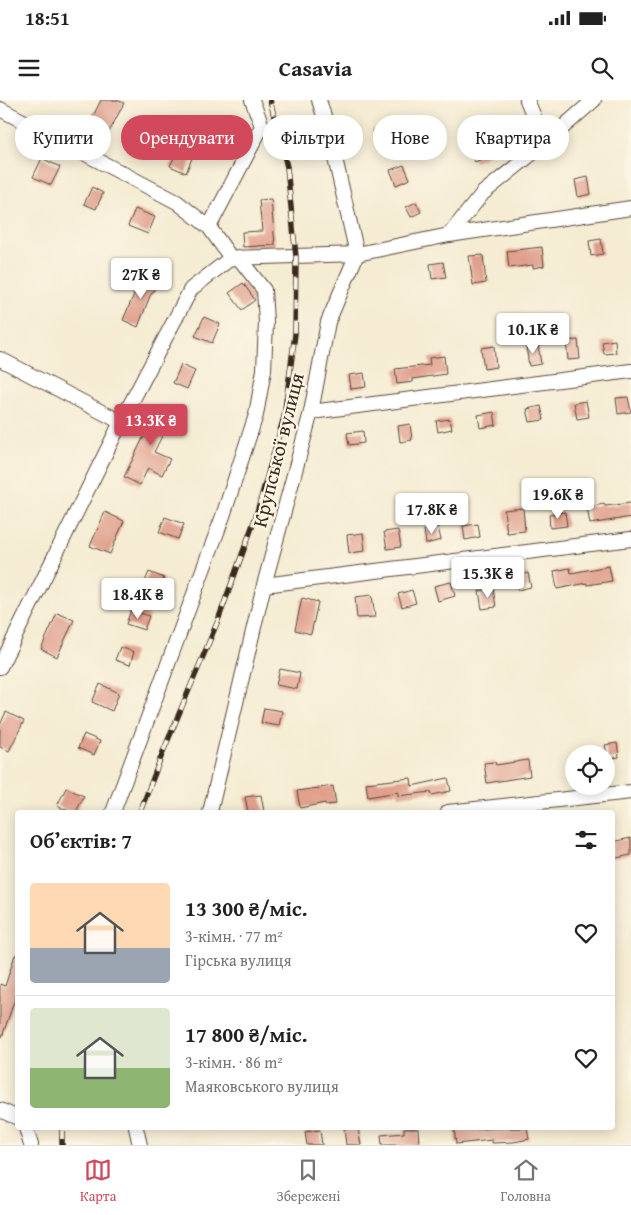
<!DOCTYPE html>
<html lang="uk">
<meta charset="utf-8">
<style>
body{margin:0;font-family:"Gentium Book Plus",serif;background:#f6f6f6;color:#222;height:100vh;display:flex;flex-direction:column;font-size:19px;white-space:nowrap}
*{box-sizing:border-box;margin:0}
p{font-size:16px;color:#767676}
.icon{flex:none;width:28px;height:28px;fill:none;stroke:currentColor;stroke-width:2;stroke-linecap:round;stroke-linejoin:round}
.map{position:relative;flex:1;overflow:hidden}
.side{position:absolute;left:15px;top:710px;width:600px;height:320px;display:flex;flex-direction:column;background:#fff;border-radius:5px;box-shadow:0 2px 12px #0003}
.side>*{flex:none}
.hud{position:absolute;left:15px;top:15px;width:601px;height:45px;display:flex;gap:10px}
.tools{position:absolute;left:565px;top:645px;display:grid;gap:10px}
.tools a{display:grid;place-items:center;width:50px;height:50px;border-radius:50%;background:#fff;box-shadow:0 2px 12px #0003;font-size:25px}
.price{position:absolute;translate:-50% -42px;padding:0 11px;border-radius:5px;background:#fff;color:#222;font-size:16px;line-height:32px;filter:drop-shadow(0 1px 2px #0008)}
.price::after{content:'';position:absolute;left:50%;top:30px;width:15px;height:11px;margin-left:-8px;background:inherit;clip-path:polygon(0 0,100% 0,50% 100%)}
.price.on{background:#d1495b;color:#fff}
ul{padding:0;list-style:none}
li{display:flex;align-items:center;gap:15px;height:125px;padding:0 15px}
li+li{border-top:1px solid #e0e0e0}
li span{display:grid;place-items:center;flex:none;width:140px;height:100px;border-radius:5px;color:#555}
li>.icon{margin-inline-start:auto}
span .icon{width:60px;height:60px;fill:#fffc;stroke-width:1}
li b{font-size:21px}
h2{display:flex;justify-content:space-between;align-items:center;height:60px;padding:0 15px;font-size:21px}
.pill{padding:0 18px;border-radius:22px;background:#fff;box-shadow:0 2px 12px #0003;font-size:18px;line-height:45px}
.pill.on{background:#d1495b;color:#fff}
.status{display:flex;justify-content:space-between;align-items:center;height:35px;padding:0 25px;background:#fff;direction:ltr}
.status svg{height:14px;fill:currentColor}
header{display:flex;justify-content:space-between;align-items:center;height:65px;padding:0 15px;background:#fff;font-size:22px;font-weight:700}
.dock{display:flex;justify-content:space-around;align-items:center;height:70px;border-top:1px solid #e0e0e0;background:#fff;font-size:14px;color:#767676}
.dock a{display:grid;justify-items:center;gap:2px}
.dock .on{color:#d1495b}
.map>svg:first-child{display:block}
</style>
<div class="status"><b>18:51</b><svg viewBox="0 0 49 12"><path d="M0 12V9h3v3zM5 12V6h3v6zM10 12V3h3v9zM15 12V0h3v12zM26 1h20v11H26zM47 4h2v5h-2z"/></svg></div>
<header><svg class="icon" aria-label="menu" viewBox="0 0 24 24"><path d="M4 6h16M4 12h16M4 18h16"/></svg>Casavia<svg class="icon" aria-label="search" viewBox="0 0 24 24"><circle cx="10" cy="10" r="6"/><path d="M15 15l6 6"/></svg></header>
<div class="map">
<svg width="631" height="1045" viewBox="0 0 631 1045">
<rect width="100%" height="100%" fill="#fcf5e5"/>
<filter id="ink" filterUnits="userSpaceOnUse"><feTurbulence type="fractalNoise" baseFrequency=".02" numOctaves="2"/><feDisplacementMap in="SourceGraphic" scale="10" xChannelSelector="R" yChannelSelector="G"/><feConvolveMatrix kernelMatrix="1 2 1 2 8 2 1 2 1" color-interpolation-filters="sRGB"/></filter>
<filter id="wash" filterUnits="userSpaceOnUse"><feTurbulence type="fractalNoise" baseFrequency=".0096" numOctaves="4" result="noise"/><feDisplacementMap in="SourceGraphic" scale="20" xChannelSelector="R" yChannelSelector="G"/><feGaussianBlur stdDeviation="1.12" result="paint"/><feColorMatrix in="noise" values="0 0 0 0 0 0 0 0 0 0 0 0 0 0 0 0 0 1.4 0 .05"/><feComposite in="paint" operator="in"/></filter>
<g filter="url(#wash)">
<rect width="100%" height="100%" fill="#f5ecd3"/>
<g id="blocks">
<g fill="#e1a08e">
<path d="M101 0H117L124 3 108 34 89 24Z"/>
<path d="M171 22 182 27 176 39 165 35Z"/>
<path d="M516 22 521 33 509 39 504 28Z"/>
<path d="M387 24 395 42 381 49 373 30Z"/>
<path d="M142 28 154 34 146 50 134 45Z"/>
<path d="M228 31 240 37 235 47 223 41Z"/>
<path d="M482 40 490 55 475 62 467 48Z"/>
<path d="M177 51 192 58 186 73 170 66Z"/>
<path d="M42 58 60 67 51 85 33 77Z"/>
<path d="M404 65 410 79 396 85 390 70Z"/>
<path d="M588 77 591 94 578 97 575 80Z"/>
<path d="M92 87 103 93 96 109 84 104Z"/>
<path d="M271 99 275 145 243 147 242 132 262 131 259 100Z"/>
<path d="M416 102 421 112 411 117 406 107Z"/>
<path d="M135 109 155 117 148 134 128 126Z"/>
<path d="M601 139 603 154 591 156 589 141Z"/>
<path d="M542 147 544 166 533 168V165L509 168 507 151Z"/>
<path d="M483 155 486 183 473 185 469 156Z"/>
<path d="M443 162 446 177 432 179 430 164Z"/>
<path d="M143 173 160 181 150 196 138 227 123 220Z"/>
<path d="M243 183 255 200 242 210 229 193Z"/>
<path d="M204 217 220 224 212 243 195 236Z"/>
<path d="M578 240 580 259 568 260 566 241Z"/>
<path d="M615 240 616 253 604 254 602 242Z"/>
<path d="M538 245 541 264 529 266 526 246Z"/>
<path d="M494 246 496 267 484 269 481 248Z"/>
<path d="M444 256 446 274 413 279V282L397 284 395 269 430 265 429 258Z"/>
<path d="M181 265 195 271 187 289 173 283Z"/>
<path d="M364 273 366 287 351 289 349 275Z"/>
<path d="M628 297 631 312 618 314 616 298Z"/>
<path d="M586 301 589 317 577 319 574 303Z"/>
<path d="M541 306 544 320 530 322 527 309Z"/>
<path d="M156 308 180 320 175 330 167 326 154 352 170 359 162 375 148 368 140 385 124 377 146 332 138 328 147 309 154 313Z"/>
<path d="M494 312 496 325 480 328 478 315Z"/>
<path d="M450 319 452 329 438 332 436 321Z"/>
<path d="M410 324 412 340 400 342 398 326Z"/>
<path d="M363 331 364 343 349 345 347 333Z"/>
<path d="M631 403V417L590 424 587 407 604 404 605 406Z"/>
<path d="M523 408 525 431 507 433 504 410Z"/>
<path d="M105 412 124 421 110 454 90 446Z"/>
<path d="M565 412 567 426 550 428 549 414Z"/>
<path d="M165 417 184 424 178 439 159 432Z"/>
<path d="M478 424 480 437 465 440 463 426Z"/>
<path d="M438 427 441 440 426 444 424 430Z"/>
<path d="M398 430 401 447 387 449 384 432Z"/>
<path d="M363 433 365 451 349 453 347 435Z"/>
<path d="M609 466 612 481 587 485V483L557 489 554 471 570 468 571 473Z"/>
<path d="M149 472 164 478 158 495 142 489Z"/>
<path d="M528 473 531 487 518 490 514 476Z"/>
<path d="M451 482 455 496 438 501 434 486Z"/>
<path d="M493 488 496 507 482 509 479 491Z"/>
<path d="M412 490 416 503 402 507 398 494Z"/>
<path d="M372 495 375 517 357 518 355 497Z"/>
<path d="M302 498 318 502 311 534 295 530Z"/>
<path d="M131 510 149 516 144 530 126 524Z"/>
<path d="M57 513 74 520 57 557 41 549Z"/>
<path d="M120 547 134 552 130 565 115 560Z"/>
<path d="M280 569 300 573 297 589 276 585Z"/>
<path d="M100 584 119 593 112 611 92 602Z"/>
<path d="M264 608 282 611 279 626 261 623Z"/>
<path d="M6 612 24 621 9 651 0 647V625Z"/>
<path d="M84 634 100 641 94 655 78 648Z"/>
<path d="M617 643 619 657 608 659 605 645Z"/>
<path d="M528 660 530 676 487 683 484 663 495 662 496 665Z"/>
<path d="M411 678 412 686 448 678 451 691 432 695 431 692 398 696V692L368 697 366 683Z"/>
<path d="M333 686 336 704 326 705 325 703 300 708 297 691Z"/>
<path d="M66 688 84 696 76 712H71L57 706Z"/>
<path d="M261 695 264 712H248L245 697Z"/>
<path d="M631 738V755L612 759V742Z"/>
<path d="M15 855H18V890L2 937H0V884L5 886Z"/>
<path d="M344 1028H358L361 1045H346Z"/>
<path d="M404 1028H418L419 1045H382L381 1035 404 1033Z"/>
<path d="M454 1028H470V1030L495 1028H527L529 1039 514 1042 492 1043V1040L456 1044Z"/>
<path d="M320 1030 322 1045H307L305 1032Z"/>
</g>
</g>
</g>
<g filter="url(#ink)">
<use href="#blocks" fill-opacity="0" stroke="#574739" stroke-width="1"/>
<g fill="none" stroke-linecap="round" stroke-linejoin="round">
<defs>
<g id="street">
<path d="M527 0 545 43"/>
<path d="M0 9 177 102 209 127 231 158"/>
<path d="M209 127 262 26 252 0"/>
<path d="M449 135 631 108"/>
<path d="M0 259 121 322"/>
<path d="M311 312 631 271"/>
<path d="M264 485 631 439"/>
<path d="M0 567 121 322 191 189 231 158 357 154 449 135 483 93 545 43 594 0"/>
<path d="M113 712 223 416 256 315 264 270 266 222 264 190 238 157"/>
<path d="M210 712 264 485 311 312 328 222 357 154 329 32 319 0"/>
<path d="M448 712 631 692"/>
<path d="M0 1010 18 1018"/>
<path d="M26 1028 31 1045"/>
<path d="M136 1028 140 1045"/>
</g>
</defs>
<use href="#street" stroke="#574739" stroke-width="16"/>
<use href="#street" stroke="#fff" stroke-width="14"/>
<defs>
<g id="rail">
<path d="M140 712 163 652 217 523 255 419 284 317 295 234 296 157 287 67 270 0"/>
<path d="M62 1028V1045"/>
</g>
</defs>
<use href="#rail" stroke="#3b2a1e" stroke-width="5.5"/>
<use href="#rail" stroke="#fcf5e5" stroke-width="4" stroke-dasharray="11" stroke-linecap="butt"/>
</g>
</g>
<g text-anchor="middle" stroke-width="4.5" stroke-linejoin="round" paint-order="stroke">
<g font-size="20" fill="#3b2a1e" stroke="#fcf5e5">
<text transform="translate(278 350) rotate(-76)" y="7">Крупської вулиця</text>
</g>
</g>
</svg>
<div class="tools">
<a><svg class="icon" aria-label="locate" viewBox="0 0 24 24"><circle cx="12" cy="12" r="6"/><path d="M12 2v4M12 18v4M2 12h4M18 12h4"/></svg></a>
</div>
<b class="price" style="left:141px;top:200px">27K ₴</b>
<b class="price" style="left:533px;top:255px">10.1K ₴</b>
<b class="price on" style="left:151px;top:346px">13.3K ₴</b>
<b class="price" style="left:558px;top:420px">19.6K ₴</b>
<b class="price" style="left:432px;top:435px">17.8K ₴</b>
<b class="price" style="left:488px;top:499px">15.3K ₴</b>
<b class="price" style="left:138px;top:520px">18.4K ₴</b>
<div class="hud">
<a class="pill">Купити</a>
<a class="pill on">Орендувати</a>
<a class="pill">Фільтри</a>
<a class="pill">Нове</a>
<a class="pill">Квартира</a>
</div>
<section class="side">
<h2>Об’єктів: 7<svg class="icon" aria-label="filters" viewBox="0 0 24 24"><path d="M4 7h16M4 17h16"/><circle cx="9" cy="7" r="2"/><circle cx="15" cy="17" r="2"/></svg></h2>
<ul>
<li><span style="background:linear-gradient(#ffd9b3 65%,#9aa5b1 0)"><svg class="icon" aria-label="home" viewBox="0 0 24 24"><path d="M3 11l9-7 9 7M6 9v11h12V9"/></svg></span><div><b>13 300 ₴/міс.</b><p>3-кімн. · 77 m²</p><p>Гірська вулиця</p></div><svg class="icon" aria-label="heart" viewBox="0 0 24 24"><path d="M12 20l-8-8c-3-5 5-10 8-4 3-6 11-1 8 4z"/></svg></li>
<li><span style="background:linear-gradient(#dfe7d0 60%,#8fb573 0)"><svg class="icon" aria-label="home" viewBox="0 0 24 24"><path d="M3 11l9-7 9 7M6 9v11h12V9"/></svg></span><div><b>17 800 ₴/міс.</b><p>3-кімн. · 86 m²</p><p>Маяковського вулиця</p></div><svg class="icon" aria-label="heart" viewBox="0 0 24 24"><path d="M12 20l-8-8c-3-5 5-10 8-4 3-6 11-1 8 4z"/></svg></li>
</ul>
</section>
</div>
<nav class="dock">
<a class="on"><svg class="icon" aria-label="map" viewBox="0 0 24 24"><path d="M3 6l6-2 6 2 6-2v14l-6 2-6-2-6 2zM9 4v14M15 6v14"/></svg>Карта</a>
<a><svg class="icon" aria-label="saved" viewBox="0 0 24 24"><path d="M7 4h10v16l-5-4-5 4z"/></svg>Збережені</a>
<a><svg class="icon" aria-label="home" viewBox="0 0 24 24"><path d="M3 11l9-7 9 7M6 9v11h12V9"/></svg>Головна</a>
</nav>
